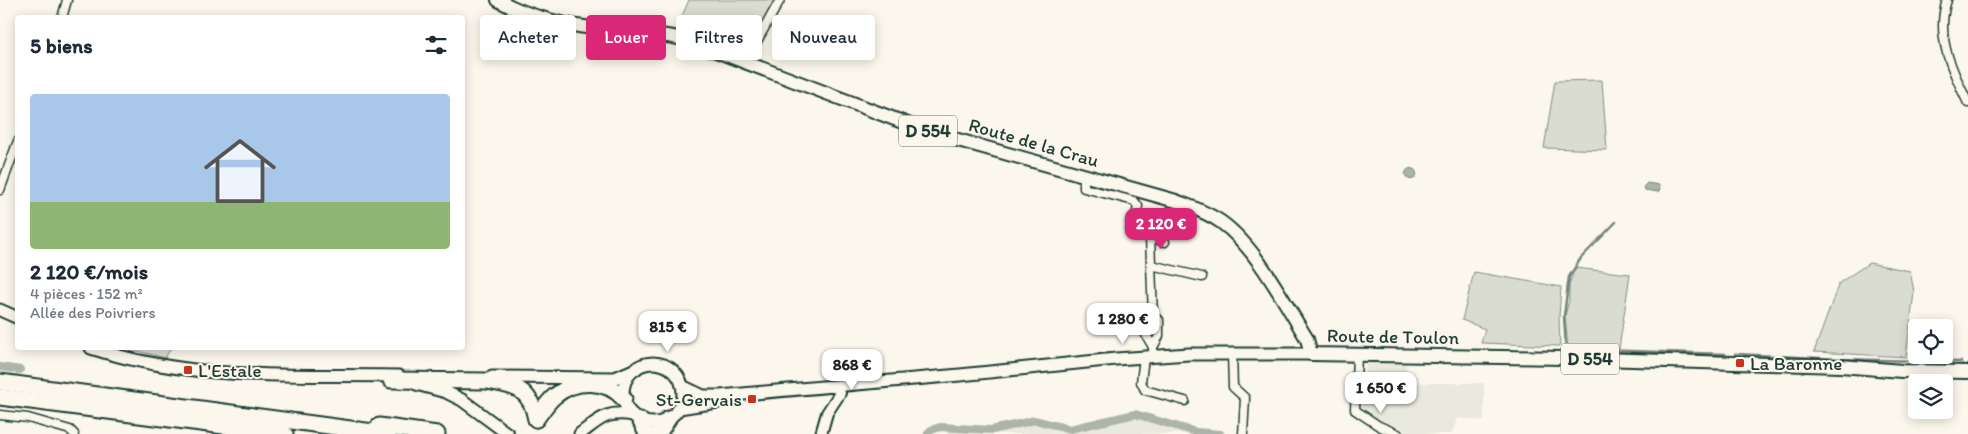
<!DOCTYPE html>
<html lang="fr">
<meta charset="utf-8">
<style>
body{margin:0;font-family:Itim,sans-serif;background:#f6f6f7;color:#1f2937;height:100vh;display:flex;flex-direction:column;font-size:19px;white-space:nowrap}
*{box-sizing:border-box;margin:0}
p{font-size:16px;color:#747a83}
.icon{flex:none;width:28px;height:28px;fill:none;stroke:currentColor;stroke-width:2;stroke-linecap:round;stroke-linejoin:round}
.map{position:relative;flex:1;overflow:hidden}
.details{position:absolute;left:15px;top:15px;width:450px;height:335px;display:flex;flex-direction:column;background:#fff;border-radius:5px;box-shadow:0 2px 12px #0003}
.details>*{flex:none}
.hud{position:absolute;left:480px;top:15px;width:475px;height:45px;display:flex;gap:10px}
.fabs{position:absolute;left:1908px;top:319px;display:grid;gap:10px}
.fabs a{display:grid;place-items:center;width:45px;height:45px;border-radius:5px;background:#fff;box-shadow:0 2px 12px #0003;font-size:25px}
.price{position:absolute;translate:-50% -42px;padding:0 11px;border-radius:10px;background:#fff;color:#222;font-size:16px;line-height:32px;filter:drop-shadow(0 1px 2px #0008)}
.price::after{content:'';position:absolute;left:50%;top:30px;width:15px;height:11px;margin-left:-8px;background:inherit;clip-path:polygon(0 0,100% 0,50% 100%)}
.price.active{background:#db2777;color:#fff}
ul{padding:0;list-style:none}
li{display:grid;align-content:center;gap:10px;height:265px;padding:0 15px}
li+li{border-top:1px solid #e0e1e3}
li span{display:grid;place-items:center;height:155px;border-radius:5px;color:#555}
li>.icon{margin-inline-start:auto}
span .icon{width:90px;height:90px;fill:#fffc;stroke-width:1}
li b{font-size:21px}
h2{display:flex;justify-content:space-between;align-items:center;height:60px;padding:0 15px;font-size:21px}
.chip{padding:0 18px;border-radius:5px;background:#fff;box-shadow:0 2px 12px #0003;font-size:18px;line-height:45px}
.chip.active{background:#db2777;color:#fff}
.map>svg:first-child{display:block}
</style>
<div class="map">
<svg width="1968" height="434" viewBox="0 0 1968 434">
<rect width="100%" height="100%" fill="#fbf7ec"/>
<filter id="ink" filterUnits="userSpaceOnUse"><feTurbulence type="fractalNoise" baseFrequency=".02" numOctaves="2"/><feDisplacementMap in="SourceGraphic" scale="10" xChannelSelector="R" yChannelSelector="G"/><feConvolveMatrix kernelMatrix="1 2 1 2 8 2 1 2 1" color-interpolation-filters="sRGB"/></filter>
<g filter="url(#ink)">
<g fill="#eae9de">
<path d="M1366 363 1406 364 1408 381 1422 383H1484V421L1458 418 1451 434H1410L1388 425 1362 410Z"/>
<path d="M1133 416 1195 434H947V430L993 432 1037 423 1071 431Z"/>
</g>
<g fill="#dbdcd1" stroke="#7d8c82">
<path d="M689 0H777L746 55 675 32Z"/>
<path d="M1602 80 1607 150 1544 148 1555 81Z"/>
<path d="M1869 263 1910 271 1914 292 1906 357 1814 352 1839 283Z"/>
<path d="M1575 268 1630 274 1619 349H1568L1565 315 1569 301V285Z"/>
<path d="M1474 272 1561 287 1559 317 1560 346 1481 343 1485 329 1462 320Z"/>
<path d="M126 348H171L165 358Z"/>
</g>
<g fill="#adb4aa" stroke="#74847b">
<circle cx="1411" cy="174" r="5.5"/>
<path d="M1647 183 1659 185 1660 189 1658 192 1645 190 1644 186Z"/>
</g>
<g fill="none" stroke-linecap="round" stroke-linejoin="round">
<g stroke="#74847b" stroke-width="2.5">
<path d="M1616 222 1581 258 1569 277 1564 316 1566 349 1725 354"/>
<path d="M1735 354 1838 359 1961 362"/>
</g>
<g stroke="#adb4aa" stroke-width="8">
<path d="M0 367 20 370"/>
<path d="M928 434 931 430 940 427 992 430 1035 420 1070 429 1135 414 1196 432 1220 434"/>
</g>
<defs>
<g id="minor">
<path d="M1947 0C1935 37 1952 70 1968 103"/>
<path d="M62 18 67 0"/>
<path d="M746 61 780 0"/>
<path d="M1084 176V188L1134 201 1138 206 1133 231 1165 242"/>
<path d="M0 190 18 141"/>
<path d="M1150 237 1153 317"/>
<path d="M1151 265 1202 277"/>
<path d="M1153 317 1159 320V336L1153 347V356"/>
<path d="M1153 317 1146 320V335L1153 347"/>
<path d="M1232 353 1233 387 1245 398 1243 434"/>
<path d="M1357 354 1355 410 1379 426 1398 434"/>
<path d="M1144 357 1141 382 1145 390 1185 401"/>
<path d="M0 415 28 418 70 430 74 434"/>
</g>
<path id="tertiary" d="M821 434 827 413 840 393 838 388 828 386"/>
<g id="secondary">
<path d="M0 310 18 318"/>
<path d="M91 348C197 382 290 374 399 376"/>
<circle cx="653" cy="393" r="30"/>
<path d="M492 377 615 378 636 369"/>
<path d="M416 384 446 392 462 400 508 434"/>
<path d="M682 386 703 396H720L960 375 1116 359 1189 354H1311"/>
<path d="M679 408 718 402"/>
<path d="M580 434C600 419 607 410 633 415"/>
</g>
<path id="primary" d="M498 0C519 12 542 19 566 24 606 32 648 30 687 40L926 131 1176 201C1191 207 1207 212 1221 222 1256 247 1284 302 1307 339L1311 354 1564 358 1841 366 1902 371 1968 372"/>
<g id="motorway">
<path d="M391 380 487 381C516 386 530 388 536 419"/>
<path d="M0 382 388 434"/>
<path d="M0 397 285 434"/>
<path d="M536 419C542 411 548 401 556 395 576 379 607 379 624 399"/>
<path d="M640 420 647 434"/>
<path d="M379 426 437 434"/>
<path d="M658 434 668 419"/>
</g>
</defs>
<use href="#minor" stroke="#1f3d34" stroke-width="11"/>
<use href="#tertiary" stroke="#1f3d34" stroke-width="14"/>
<use href="#secondary" stroke="#1f3d34" stroke-width="15"/>
<use href="#primary" stroke="#1f3d34" stroke-width="16"/>
<use href="#motorway" stroke="#1f3d34" stroke-width="19"/>
<use href="#minor" stroke="#fbf7ec" stroke-width="8"/>
<use href="#tertiary" stroke="#fbf7ec" stroke-width="10"/>
<use href="#secondary" stroke="#fbf7ec" stroke-width="11"/>
<use href="#primary" stroke="#fbf7ec" stroke-width="12"/>
<use href="#motorway" stroke="#fbf7ec" stroke-width="15"/>
</g>
</g>
<g fill="#c8321e" stroke="#fbf7ec" stroke-width="2">
<rect x="1735" y="358" width="10" height="10" rx="2.5"/>
<rect x="183" y="365" width="10" height="10" rx="2.5"/>
<rect x="747" y="394" width="10" height="10" rx="2.5"/>
</g>
<g text-anchor="middle" stroke-width="4" stroke-linejoin="round" paint-order="stroke">
<g fill="#fbf7ec" stroke="#61756b" stroke-width="1">
<rect x="899" y="115.5" width="58" height="31" rx="4"/>
<rect x="1561" y="343.5" width="58" height="31" rx="4"/>
</g>
<g font-size="18" font-weight="bold" fill="#1f3d34">
<text x="928" y="137">D 554</text>
<text x="1590" y="365">D 554</text>
</g>
<g font-size="19" fill="#1f3d34" stroke="#fbf7ec">
<text transform="translate(1034 142) rotate(16)" y="7">Route de la Crau</text>
<text transform="translate(1393 336) rotate(1)" y="7">Route de Toulon</text>
</g>
<g font-size="19" fill="#1f3d34" stroke="#fbf7ec" text-anchor="start">
<text x="1750" y="370">La Baronne</text>
<text x="198" y="377">L'Estale</text>
<text x="742" y="406" text-anchor="end">St-Gervais</text>
</g>
</g>
</svg>
<div class="fabs">
<a><svg class="icon" aria-label="locate" viewBox="0 0 24 24"><circle cx="12" cy="12" r="6"/><path d="M12 2v4M12 18v4M2 12h4M18 12h4"/></svg></a>
<a><svg class="icon" aria-label="layers" viewBox="0 0 24 24"><path d="M12 4l9 5-9 5-9-5zM3 14l9 5 9-5"/></svg></a>
</div>
<b class="price active" style="left:1161px;top:250px">2 120 €</b>
<b class="price" style="left:1123px;top:345px">1 280 €</b>
<b class="price" style="left:668px;top:353px">815 €</b>
<b class="price" style="left:852px;top:391px">868 €</b>
<b class="price" style="left:1381px;top:414px">1 650 €</b>
<div class="hud">
<a class="chip">Acheter</a>
<a class="chip active">Louer</a>
<a class="chip">Filtres</a>
<a class="chip">Nouveau</a>
</div>
<section class="details">
<h2>5 biens<svg class="icon" aria-label="filters" viewBox="0 0 24 24"><path d="M4 7h16M4 17h16"/><circle cx="9" cy="7" r="2"/><circle cx="15" cy="17" r="2"/></svg></h2>
<ul>
<li><span style="background:linear-gradient(#a9c7e8 70%,#8fb573 0)"><svg class="icon" aria-label="home" viewBox="0 0 24 24"><path d="M3 11l9-7 9 7M6 9v11h12V9"/></svg></span><div><b>2 120 €/mois</b><p>4 pièces · 152 m²</p><p>Allée des Poivriers</p></div></li>
</ul>
</section>
</div>
